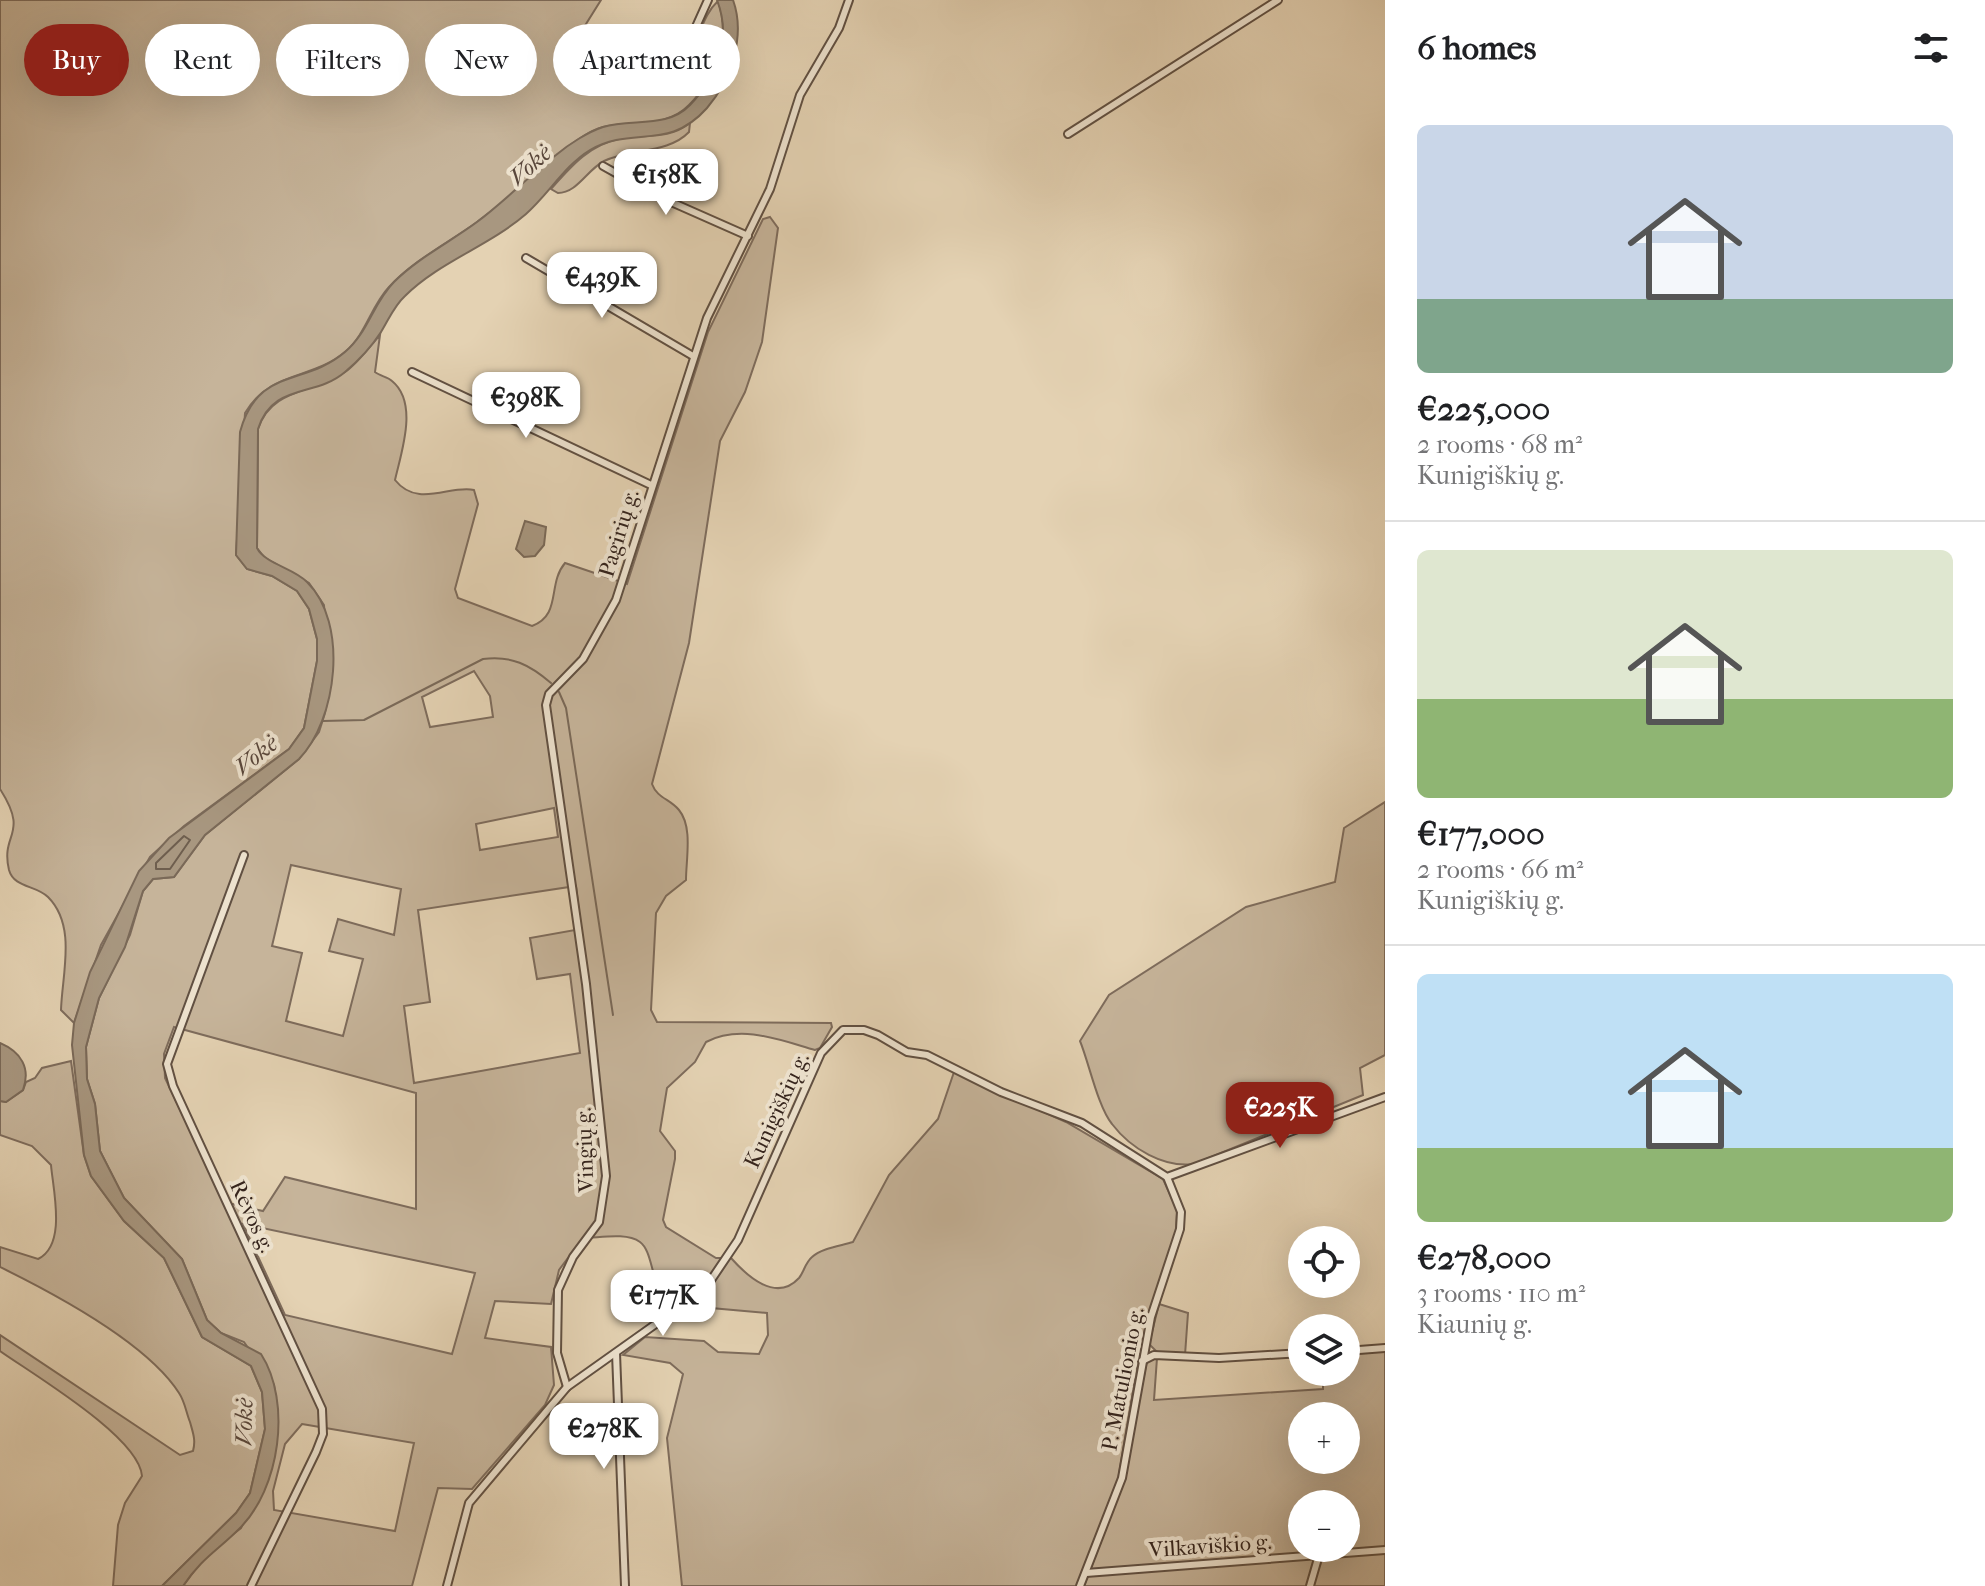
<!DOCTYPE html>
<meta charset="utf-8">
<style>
body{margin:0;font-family:"IM FELL French Canon",serif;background:#f2f2f2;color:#202124;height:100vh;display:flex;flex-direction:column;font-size:30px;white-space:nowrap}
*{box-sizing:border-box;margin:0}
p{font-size:26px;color:#757577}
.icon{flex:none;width:44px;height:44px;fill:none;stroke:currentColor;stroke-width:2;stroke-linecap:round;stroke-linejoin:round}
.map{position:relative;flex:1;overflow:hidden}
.side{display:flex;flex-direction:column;background:#fff;width:600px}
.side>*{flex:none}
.guide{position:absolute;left:24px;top:24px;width:760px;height:72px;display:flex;gap:16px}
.controls{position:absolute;left:1288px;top:1226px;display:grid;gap:16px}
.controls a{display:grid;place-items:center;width:72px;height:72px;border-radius:50%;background:#fff;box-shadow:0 8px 32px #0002;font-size:40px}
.price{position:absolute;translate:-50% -68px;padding:0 18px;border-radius:16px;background:#fff;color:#222;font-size:26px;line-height:52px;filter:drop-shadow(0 2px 4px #0008)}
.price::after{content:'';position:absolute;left:50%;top:48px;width:24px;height:18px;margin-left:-12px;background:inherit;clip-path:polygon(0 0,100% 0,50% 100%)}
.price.active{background:#8f2418;color:#fff}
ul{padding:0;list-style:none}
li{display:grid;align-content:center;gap:16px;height:424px;padding:0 32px}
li+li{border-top:2px solid #e0e0e0}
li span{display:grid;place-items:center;height:248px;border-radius:12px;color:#555}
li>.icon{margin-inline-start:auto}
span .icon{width:144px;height:144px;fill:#fffc;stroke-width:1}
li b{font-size:34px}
h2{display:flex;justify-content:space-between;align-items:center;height:96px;padding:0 32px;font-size:34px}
.chip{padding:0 28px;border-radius:36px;background:#fff;box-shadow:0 8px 32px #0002;font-size:28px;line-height:72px}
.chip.active{background:#8f2418;color:#fff}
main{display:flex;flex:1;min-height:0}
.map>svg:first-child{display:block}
</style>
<main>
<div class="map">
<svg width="1385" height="1586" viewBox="0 0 1385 1586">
<rect width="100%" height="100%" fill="#e4d2b3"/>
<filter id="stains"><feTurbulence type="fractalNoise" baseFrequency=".0025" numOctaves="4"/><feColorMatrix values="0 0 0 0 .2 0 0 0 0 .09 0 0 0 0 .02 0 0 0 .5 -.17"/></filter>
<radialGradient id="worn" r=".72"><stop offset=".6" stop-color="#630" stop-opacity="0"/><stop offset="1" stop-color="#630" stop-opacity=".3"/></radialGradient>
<g fill="#c6b49a" stroke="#7e6c5c" stroke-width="2" fill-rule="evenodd">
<path d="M0 0H601L571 48 649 92C664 79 679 68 690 51 701 34 703 15 718 1 731 40 717 77 689 105 666 129 632 120 603 127 588 131 573 143 561 152 548 161 537 174 525 184 510 198 493 210 477 222 448 243 414 260 389 287 371 306 366 334 346 351 312 381 271 369 245 413L236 555 247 569 272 576 297 591 309 609 317 639V661L304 728 289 749 184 826 150 857 101 945 74 1023 61 1010C62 974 77 926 48 897 36 885 14 888 9 870 0 832 30 836 0 789Z"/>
<path d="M690 123 689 132C668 154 630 148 604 161 587 170 577 193 558 193L551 189C572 165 590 144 623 138 647 134 668 140 690 123Z"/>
<path d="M770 217 778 228 762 342 745 392 720 441 689 643 652 784C657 798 670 799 679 810 693 827 686 859 686 880L666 896 656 913 651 1010 657 1022 831 1023 832 1027 820 1048 815 1050C780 1040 741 1024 706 1042L695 1062 667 1088 660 1131 675 1151V1159L663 1220 666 1227 716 1258H731C747 1276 776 1303 799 1278 804 1272 805 1263 812 1257 822 1248 840 1246 853 1242L889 1175 938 1119 954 1072 1066 1122 1163 1179 1177 1210 1176 1232 1141 1343 1117 1486 1078 1586H682L667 1438 683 1374 670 1363 623 1355 645 1337 704 1341 718 1352 759 1354 768 1335 767 1313 700 1307 696 1291C645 1314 659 1256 640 1242 626 1232 599 1238 583 1238L559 1270 551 1304 495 1301 485 1338 551 1347 554 1385 545 1405 472 1489 438 1488 412 1586H183L207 1554 241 1528 273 1459 277 1406 274 1385 244 1342 221 1333 207 1320 182 1259 124 1198 100 1151 95 1104 87 1079 86 1047 99 998 130 935 143 891 153 879 174 877 205 835 299 759 319 732 325 713 329 693 324 605 309 583 264 557 257 548 258 429C271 388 314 393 345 372 358 363 369 347 380 335L375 372C380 376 388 377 392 381 419 403 401 453 395 480 418 509 451 484 474 490L478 504 455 589 458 598 532 626C562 615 547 584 565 563L627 584 708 332 763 219ZM474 671 490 696 493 717 430 727 422 697ZM554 808 558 837 480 850 476 824ZM291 865 401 889 394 935 338 919 329 951 363 959 343 1036 286 1021 302 953 272 946ZM576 886 581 929 530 938 537 979 570 974 580 1053 414 1083 404 1006 430 1002 418 910ZM174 1027 416 1093V1209L285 1177 263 1211 224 1202 165 1078 164 1054ZM243 1224 475 1273 452 1354 285 1315ZM302 1424 414 1443 395 1531 274 1510 273 1491 285 1444Z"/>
<path d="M1385 802V1055L1360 1068 1363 1095 1194 1164C1164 1168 1131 1149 1112 1124 1098 1107 1089 1063 1080 1041L1109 995 1246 907 1335 882 1344 828Z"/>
<path d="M71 1061 84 1155 91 1176 124 1221 164 1258 202 1337 251 1366 262 1392 265 1429 250 1493 236 1513 162 1586H113L118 1525 125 1503 142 1476C139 1437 34 1375 0 1351V1335L180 1455 193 1451C196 1440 193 1433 190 1422 186 1412 185 1402 179 1393 147 1343 53 1293 0 1267V1247L38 1259C67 1245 53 1190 51 1165L32 1146 0 1135V1101L6 1102 23 1090 26 1082 35 1078 42 1068Z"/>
<path d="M1159 1304 1188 1313 1185 1355 1158 1353 1149 1344Z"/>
<path d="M1385 1351V1586H1084L1121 1488 1147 1361 1157 1358 1154 1400 1323 1389V1372H1346V1353ZM1302 1416H1346V1460H1302ZM1302 1504H1346V1548H1302Z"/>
</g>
<g fill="#a89780" stroke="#7a6958" stroke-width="2">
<path d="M717 0H733C746 36 731 80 707 108 668 152 633 125 590 150 565 165 548 195 526 214 489 246 439 262 405 296 394 306 389 319 381 332 372 346 358 361 345 372 315 398 273 382 258 429L257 548C265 564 294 568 307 582 349 623 337 720 299 759L205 835 174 877 153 879 143 891 125 947 99 998 86 1047 87 1079 95 1104 100 1151 124 1198 182 1259 207 1320 221 1333 261 1354C292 1402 280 1489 239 1529 217 1551 202 1558 183 1586H162L236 1513 250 1493 265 1429 262 1392 251 1366 202 1337 164 1258 124 1221 91 1176 84 1155 72 1045 74 1023 90 972 139 871 169 838 289 749 304 728 317 661V639L309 609 297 591 272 576 247 569 236 555 240 432C258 366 304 387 345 352 368 333 373 303 394 282 418 258 450 242 477 222 505 201 529 176 556 155 569 144 588 132 603 127 632 118 667 129 690 105 718 76 732 39 717 0Z"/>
<path d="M525 521 546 527 544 545 535 556 524 557 516 549Z"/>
<path d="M0 1043C21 1052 31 1068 23 1090L6 1102 0 1101Z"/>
</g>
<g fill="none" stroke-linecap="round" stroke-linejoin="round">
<path stroke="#6e5e4e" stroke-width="2" d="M184 836 190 840 170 869H156V863Z"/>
<g stroke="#7a6958" stroke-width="2">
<path d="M559 692 566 708 613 1015"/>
<path d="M323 721 364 720 483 659C511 655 530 665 551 683"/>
</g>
<defs>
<g id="minor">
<path d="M690 40 708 0"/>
<path d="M1068 134 1278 0"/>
<path d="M603 166 653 194 748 236"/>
<path d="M526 258 693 356"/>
<path d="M412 372 651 485"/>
<path d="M244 855 167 1064 173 1086 322 1409 323 1434 316 1452 251 1586"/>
<path d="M1346 1351 1385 1348"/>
<path d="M616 1353 625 1586"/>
<path d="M1142 1361 1154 1355 1219 1358 1302 1353"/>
<path d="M567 1387 557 1353 558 1290 573 1257 599 1222 606 1176 586 984 546 705 549 694 583 659 616 600 707 318 770 189 800 95 839 28 849 0"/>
<path d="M1086 1573 1385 1550"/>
<path d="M447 1586 469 1503 567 1387 705 1289 738 1240 821 1053 843 1030H864L878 1035 907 1052 927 1055 1001 1092 1082 1123 1167 1177 1385 1097"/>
<path d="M1080 1586 1122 1478 1151 1317 1180 1229 1181 1212 1167 1177"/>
<path d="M1310 1586 1319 1555"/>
</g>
</defs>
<use href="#minor" stroke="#615042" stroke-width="10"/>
<use href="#minor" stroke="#ede2ce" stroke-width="6"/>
</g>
<g text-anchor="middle" stroke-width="8" stroke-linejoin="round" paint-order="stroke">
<g font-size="22" fill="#35241d" stroke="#ede2ce">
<text transform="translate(618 533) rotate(-73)" y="8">Pagirių g.</text>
<text transform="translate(776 1110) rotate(-65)" y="8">Kunigiškių g.</text>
<text transform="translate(584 1150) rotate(-92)" y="8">Vingių g.</text>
<text transform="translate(253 1216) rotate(65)" y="8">Rėvos g.</text>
<text transform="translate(1122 1379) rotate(-79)" y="8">P. Matulionio g.</text>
<text transform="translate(1210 1545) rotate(-4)" y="8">Vilkaviškio g.</text>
</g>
<g font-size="24" font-style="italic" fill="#58463b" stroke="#ede2ce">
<text transform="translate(530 165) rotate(-42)" y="8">Vokė</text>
<text transform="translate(256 755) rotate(-39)" y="8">Vokė</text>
<text transform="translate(244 1422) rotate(-89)" y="8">Vokė</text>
</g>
</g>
<rect width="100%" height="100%" filter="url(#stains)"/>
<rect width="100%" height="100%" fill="url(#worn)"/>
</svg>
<div class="controls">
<a><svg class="icon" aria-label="locate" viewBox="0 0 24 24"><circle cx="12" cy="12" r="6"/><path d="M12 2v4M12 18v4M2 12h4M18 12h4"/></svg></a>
<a><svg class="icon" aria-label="layers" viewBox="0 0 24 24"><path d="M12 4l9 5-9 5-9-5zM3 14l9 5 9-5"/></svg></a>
<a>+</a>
<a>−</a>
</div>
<b class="price" style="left:666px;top:217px">€158K</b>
<b class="price" style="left:602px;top:320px">€439K</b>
<b class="price" style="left:526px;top:440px">€398K</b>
<b class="price active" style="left:1280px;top:1150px">€225K</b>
<b class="price" style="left:663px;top:1338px">€177K</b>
<b class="price" style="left:604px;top:1471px">€278K</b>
<div class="guide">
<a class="chip active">Buy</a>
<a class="chip">Rent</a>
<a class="chip">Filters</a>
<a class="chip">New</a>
<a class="chip">Apartment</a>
</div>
</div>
<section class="side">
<h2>6 homes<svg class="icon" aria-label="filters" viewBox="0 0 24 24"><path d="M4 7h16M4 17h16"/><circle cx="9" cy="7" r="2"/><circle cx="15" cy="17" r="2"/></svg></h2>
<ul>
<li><span style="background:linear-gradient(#c9d6e8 70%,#7fa58c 0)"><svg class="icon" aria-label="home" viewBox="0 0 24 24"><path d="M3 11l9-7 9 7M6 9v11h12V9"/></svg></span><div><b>€225,000</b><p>2 rooms · 68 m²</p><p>Kunigiškių g.</p></div></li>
<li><span style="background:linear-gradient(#dfe7d0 60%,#8fb573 0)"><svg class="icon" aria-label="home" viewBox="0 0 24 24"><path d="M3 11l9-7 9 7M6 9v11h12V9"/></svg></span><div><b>€177,000</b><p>2 rooms · 66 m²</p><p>Kunigiškių g.</p></div></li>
<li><span style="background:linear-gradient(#bfe0f5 70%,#8fb573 0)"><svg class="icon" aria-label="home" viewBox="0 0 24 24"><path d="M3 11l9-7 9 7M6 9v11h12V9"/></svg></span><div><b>€278,000</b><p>3 rooms · 110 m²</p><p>Kiaunių g.</p></div></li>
</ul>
</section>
</main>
